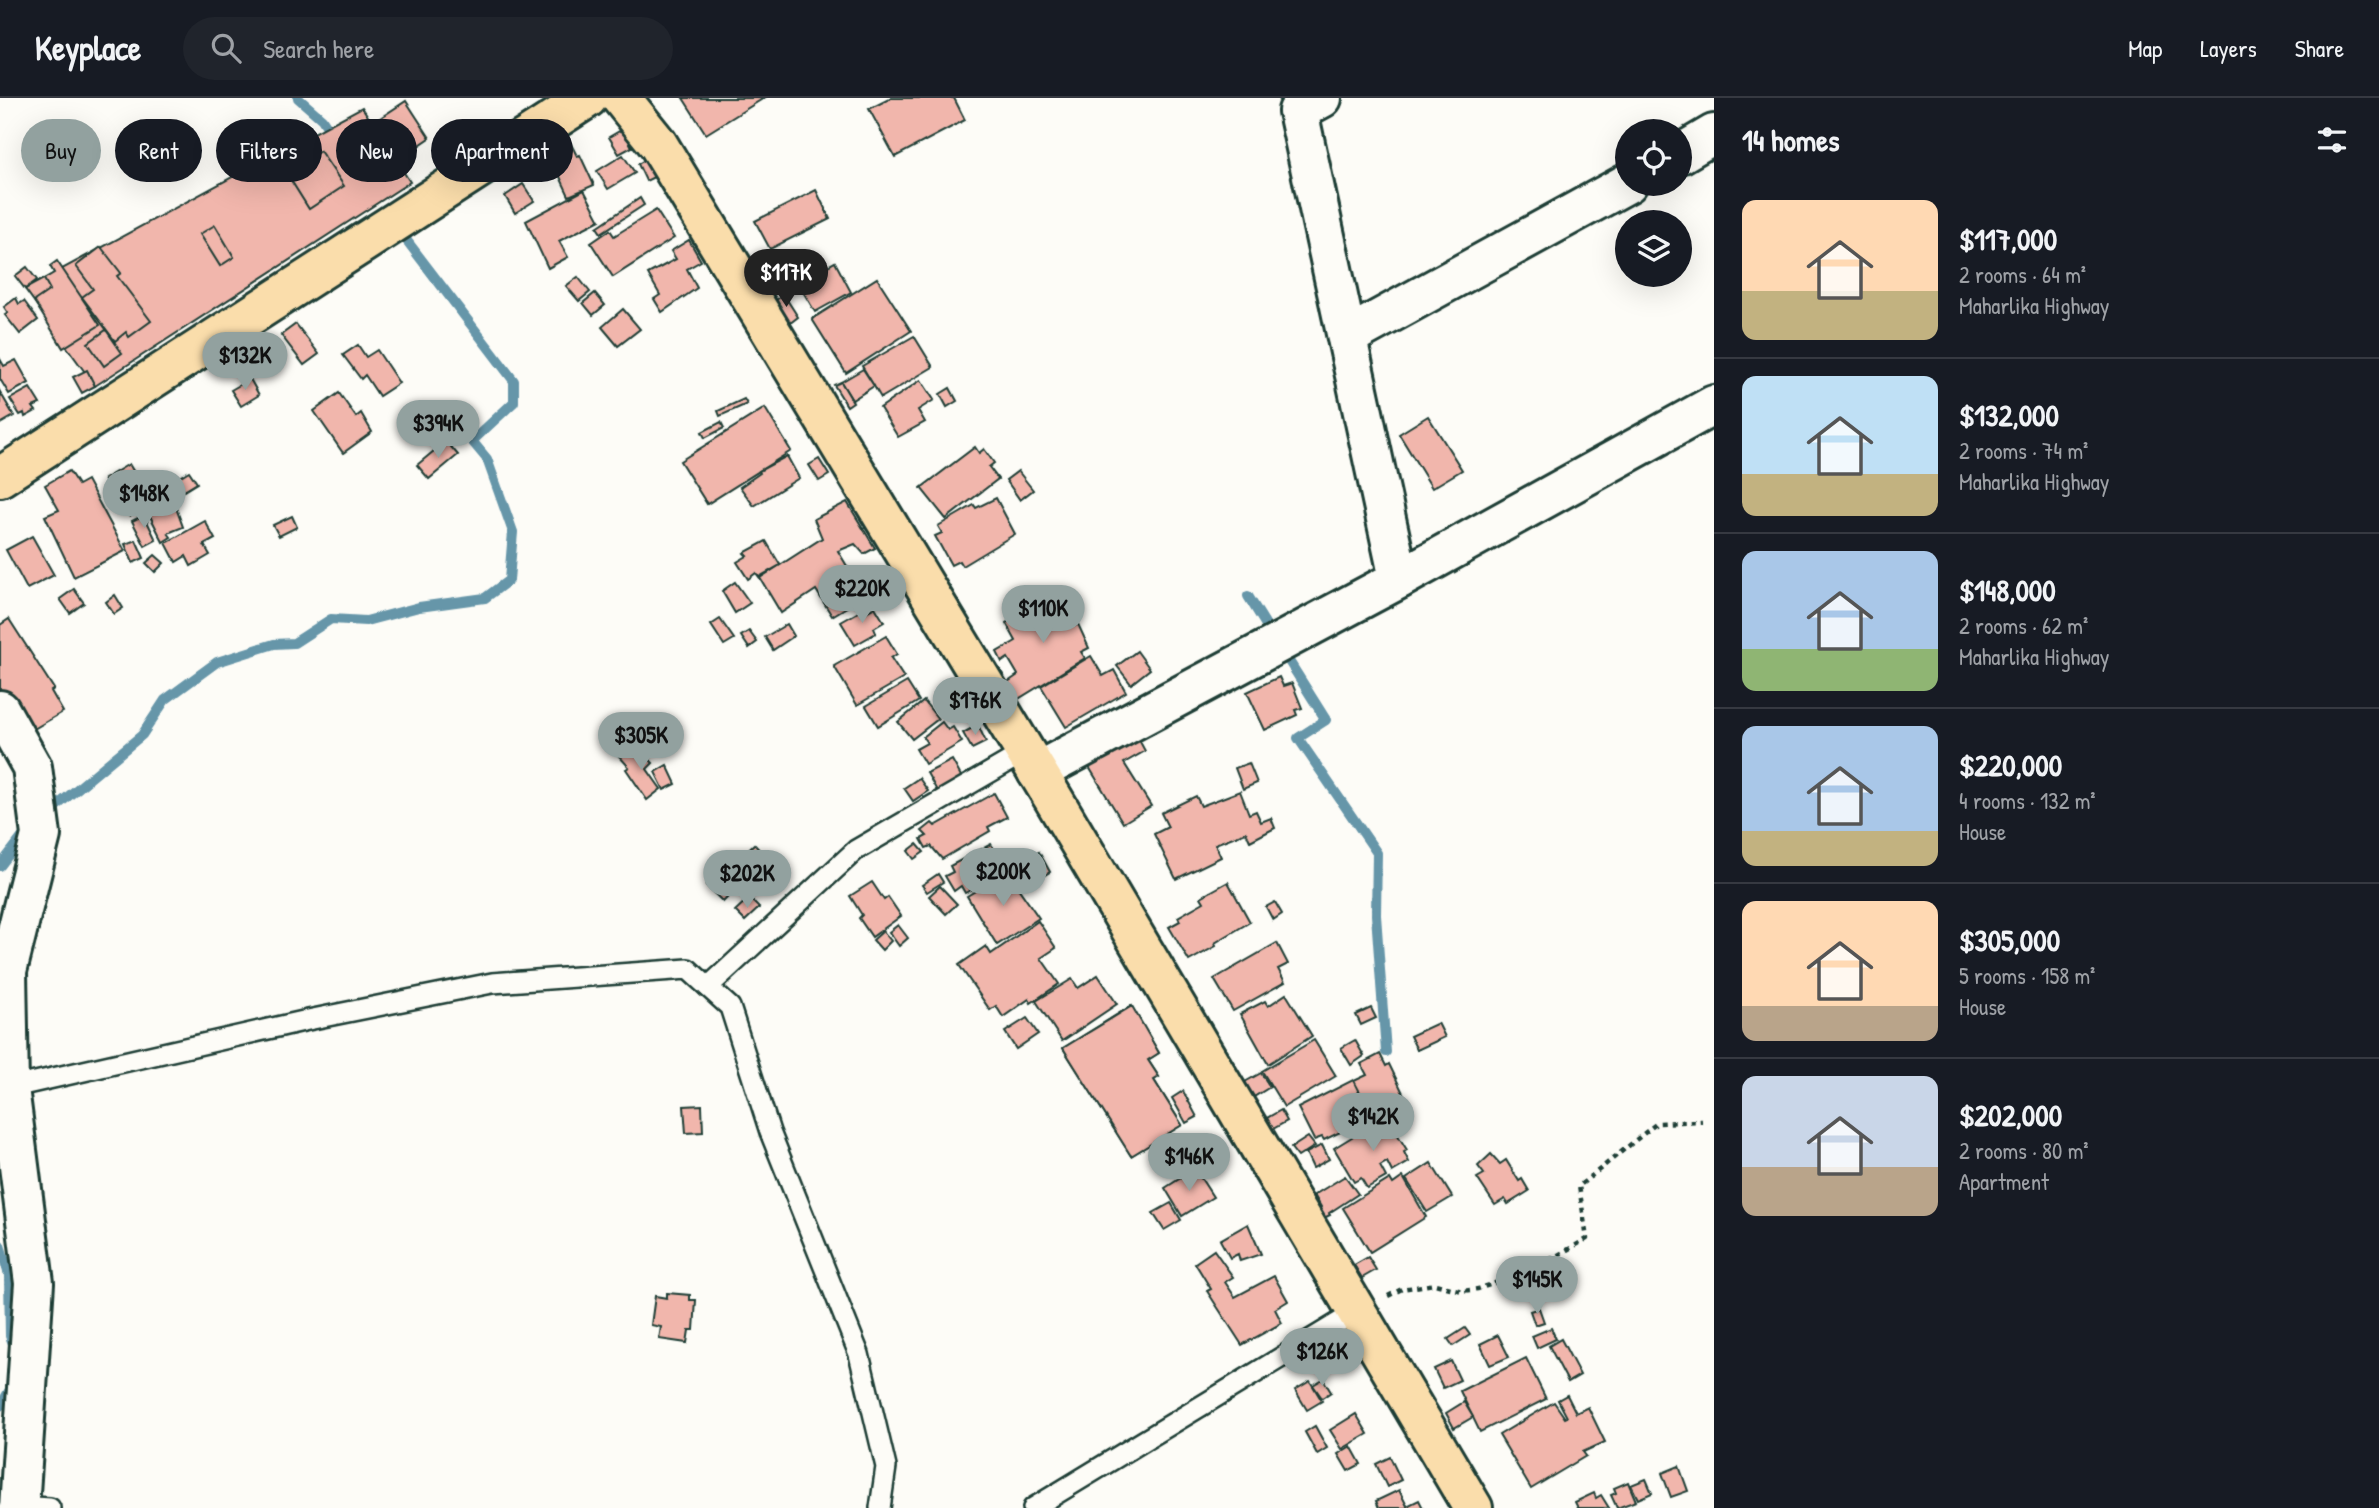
<!DOCTYPE html>
<meta charset="utf-8">
<style>
body{margin:0;font-family:"Patrick Hand",sans-serif;background:#20242c;color:#f1f3f6;height:100vh;display:flex;flex-direction:column;font-size:26px;white-space:nowrap}
*{box-sizing:border-box;margin:0}
p{font-size:23px;color:#9ea1a6}
.icon{flex:none;width:38px;height:38px;fill:none;stroke:currentColor;stroke-width:2;stroke-linecap:round;stroke-linejoin:round}
.map{position:relative;flex:1;overflow:hidden}
.drawer{display:flex;flex-direction:column;background:#171b24;width:665px}
.drawer>*{flex:none}
.hud{position:absolute;left:21px;top:21px;width:665px;height:63px;display:flex;gap:14px}
.tools{position:absolute;left:1615px;top:21px;display:grid;gap:14px}
.tools a{display:grid;place-items:center;width:77px;height:77px;border-radius:50%;background:#171b24;box-shadow:0 7px 28px #0002;font-size:35px}
.price{position:absolute;translate:-50% -60px;padding:0 16px;border-radius:24px;background:#92a19f;color:#111;font-size:23px;line-height:46px;filter:drop-shadow(0 2px 4px #0008)}
.price::after{content:'';position:absolute;left:50%;top:42px;width:21px;height:16px;margin-left:-10px;background:inherit;clip-path:polygon(0 0,100% 0,50% 100%)}
.price.active{background:#222;color:#fff}
ul{padding:0;list-style:none}
li{display:flex;align-items:center;gap:21px;height:175px;padding:0 28px}
li+li{border-top:2px solid #363941}
li span{display:grid;place-items:center;flex:none;width:196px;height:140px;border-radius:14px;color:#555}
li>.icon{margin-inline-start:auto}
span .icon{width:84px;height:84px;fill:#fffc;stroke-width:1}
li b{font-size:30px}
h2{display:flex;justify-content:space-between;align-items:center;height:84px;padding:0 28px;font-size:30px}
.pill{padding:0 24px;border-radius:32px;background:#171b24;box-shadow:0 7px 28px #0002;font-size:24px;line-height:63px}
.pill.active{background:#92a19f;color:#111}
header{display:flex;align-items:center;gap:42px;box-sizing:border-box;height:98px;padding:0 35px;background:#171b24;border-bottom:2px solid #363941}
header strong{font-size:33px}
nav{display:flex;gap:38px;margin-inline-start:auto;font-size:24px}
.search{width:490px;height:63px;background:#20242c;display:flex;align-items:center;gap:18px;box-sizing:border-box;padding:0 24px;border-radius:38px;color:#9ea1a6;font-size:26px}
main{display:flex;flex:1;min-height:0}
.map>svg:first-child{display:block}
</style>
<header>
<strong>Keyplace</strong>
<div class="search"><svg class="icon" aria-label="search" viewBox="0 0 24 24"><circle cx="10" cy="10" r="6"/><path d="M15 15l6 6"/></svg>Search here</div>
<nav><a>Map</a><a>Layers</a><a>Share</a></nav>
</header>
<main>
<div class="map">
<svg width="1714" height="1410" viewBox="0 0 1714 1410">
<rect width="100%" height="100%" fill="#fdfcf7"/>
<filter id="ink" filterUnits="userSpaceOnUse"><feTurbulence type="fractalNoise" baseFrequency=".0143" numOctaves="2"/><feDisplacementMap in="SourceGraphic" scale="14" xChannelSelector="R" yChannelSelector="G"/><feConvolveMatrix kernelMatrix="1 2 1 2 8 2 1 2 1" color-interpolation-filters="sRGB"/></filter>
<g filter="url(#ink)">
<g fill="none" stroke-linecap="round" stroke-linejoin="round">
<g stroke="#6696a9" stroke-width="10">
<path d="M298 0 322 21 333 38"/>
<path d="M1248 498 1274 540"/>
<path d="M1282 552 1326 622 1298 640 1377 755 1376 817 1386 954"/>
<path d="M47 716 142 637 165 602 217 564 274 546 294 545 331 521 366 523 419 509 485 500 509 482 513 434 487 361 472 343 514 304V283L398 131"/>
<path d="M0 768 27 733"/>
<path d="M0 1147 9 1177 10 1238 15 1251"/>
<path d="M0 1308 14 1285"/>
</g>
</g>
<g fill="#f1b6ac" stroke="#1f3d34" stroke-width="2">
<path d="M683 0H764L706 36Z"/>
<path d="M891 0H954L965 22 895 59 869 11Z"/>
<path d="M406 3 430 40 399 61 374 24Z"/>
<path d="M362 9 410 84 95 288 25 191Z"/>
<path d="M623 31 632 49 619 56 609 39Z"/>
<path d="M571 46 577 58 580 57 594 87 569 98 555 68 559 67 553 56Z"/>
<path d="M320 53 344 88 309 111 287 76Z"/>
<path d="M623 57 635 75 608 91 597 73Z"/>
<path d="M645 62 654 79 646 83 638 66Z"/>
<path d="M523 86 534 103 515 115 505 98Z"/>
<path d="M584 92 600 122 559 143 568 159 548 170 526 123Z"/>
<path d="M816 92 830 121 770 151 755 123Z"/>
<path d="M640 100 644 107 601 135 597 129Z"/>
<path d="M656 112 674 140 613 179 591 145 610 132 614 138Z"/>
<path d="M215 127 234 159 220 168 200 136Z"/>
<path d="M689 142 701 163 687 171 697 190 662 214 654 201 660 197 648 176 676 161 671 153Z"/>
<path d="M101 149 121 175 117 178 151 223 129 239 126 234 115 243 82 199 93 191 76 168Z"/>
<path d="M57 163 100 227 63 250 34 203 50 192 44 181 54 175 50 168Z"/>
<path d="M835 164 851 194 815 214 798 185Z"/>
<path d="M27 169 37 182 25 191 15 178Z"/>
<path d="M578 179 590 194 579 203 566 188Z"/>
<path d="M877 180 911 233 846 275 812 221Z"/>
<path d="M595 195 605 207 593 217 583 205Z"/>
<path d="M784 197 798 219 789 226 774 203Z"/>
<path d="M16 200 19 206 24 203 38 222 20 236 5 217 8 215 4 209Z"/>
<path d="M623 211 640 231 618 248 602 229Z"/>
<path d="M296 226 319 256 304 267 281 237Z"/>
<path d="M106 232 122 255 104 268 88 245Z"/>
<path d="M914 238 933 269 881 300 862 268Z"/>
<path d="M358 247 366 259 377 252 399 285 379 298 365 277 361 281 343 257Z"/>
<path d="M0 261 4 268 16 262 29 285 9 296 0 281Z"/>
<path d="M863 271 874 288 852 302 841 284Z"/>
<path d="M87 272 95 288 82 295 73 279Z"/>
<path d="M250 281 259 297 241 308 231 292Z"/>
<path d="M921 282 934 302 918 312 925 324 898 339 880 310Z"/>
<path d="M841 284 853 304 847 308 834 287Z"/>
<path d="M30 290 40 306 33 309 36 313 25 319 24 315 20 317 10 301Z"/>
<path d="M950 290 957 303 947 309 940 296Z"/>
<path d="M0 294 14 318 0 326Z"/>
<path d="M339 295 356 319 361 315 372 334 343 355 314 313Z"/>
<path d="M744 301 747 306 720 318 718 313Z"/>
<path d="M765 310 791 353 707 406 680 363Z"/>
<path d="M1428 318 1462 372 1432 390 1399 336Z"/>
<path d="M721 324 724 330 705 340 702 334Z"/>
<path d="M446 343 458 357 429 381 417 367Z"/>
<path d="M975 349 979 355 984 351 994 365 989 369 998 381 946 421 921 390Z"/>
<path d="M787 358 799 380 754 408 740 389 760 375 759 373Z"/>
<path d="M819 361 829 377 819 383 809 367Z"/>
<path d="M129 366 146 394 142 396 148 403 130 418 121 409 104 381Z"/>
<path d="M69 373 78 387 87 382 125 453 74 479 45 418 59 412 45 387Z"/>
<path d="M189 373 197 385 184 393 176 381Z"/>
<path d="M1018 373 1033 392 1020 402 1006 382Z"/>
<path d="M164 381 176 406 157 412 147 389Z"/>
<path d="M996 400 1015 436 962 468 959 463 951 467 935 438 942 435 938 428 974 407 976 410Z"/>
<path d="M847 404 875 450 864 456 855 446 838 453 865 498 832 518 816 492 781 515 760 480 822 440 814 421Z"/>
<path d="M175 407 183 429 168 435 171 439 163 444 149 416Z"/>
<path d="M144 417 156 442 145 448 132 423Z"/>
<path d="M292 418 297 429 279 438 273 427Z"/>
<path d="M205 423 215 441 204 447 210 457 191 468 186 458 176 464 166 445Z"/>
<path d="M32 438 54 477 27 491 6 452Z"/>
<path d="M136 442 144 460 133 465 125 446Z"/>
<path d="M766 443 780 467 759 479 756 475 748 481 737 464 747 458 744 455Z"/>
<path d="M155 457 164 465 155 474 146 465Z"/>
<path d="M735 484 750 505 735 515 722 493Z"/>
<path d="M74 491 84 505 70 515 60 501Z"/>
<path d="M1062 491 1074 528 1078 526 1089 550 1081 554 1085 560 1015 603 1005 586 1018 577 1008 560 1002 564 997 554 1016 543 1006 525 1049 501 1047 496Z"/>
<path d="M115 497 123 510 114 516 106 504Z"/>
<path d="M875 509 884 524 874 530 876 535 855 547 841 524 862 512 864 515Z"/>
<path d="M9 521 54 591 51 593 63 614 32 632 16 617 0 592V527Z"/>
<path d="M720 521 734 541 724 547 711 527Z"/>
<path d="M787 526 794 538 773 552 765 539Z"/>
<path d="M749 533 757 544 749 550 741 538Z"/>
<path d="M886 538 897 556 891 560 904 580 857 607 834 568Z"/>
<path d="M1137 553 1150 571 1131 586 1117 568Z"/>
<path d="M1091 558 1103 578 1114 572 1126 594 1066 629 1041 588Z"/>
<path d="M1279 579 1283 588 1292 585 1302 610 1295 612 1297 617 1265 632 1247 594Z"/>
<path d="M907 584 919 603 878 628 866 608Z"/>
<path d="M924 603 938 621 912 641 898 624Z"/>
<path d="M942 624 948 632 953 629 962 644 925 666 916 651 927 645 923 639Z"/>
<path d="M978 627 986 644 972 651 963 635Z"/>
<path d="M1138 640 1145 653 1124 665 1151 708 1123 725 1089 669Z"/>
<path d="M638 649 653 665 647 671 661 691 647 702 626 671 629 669 619 658 626 651 631 655Z"/>
<path d="M952 662 962 680 937 693 927 675Z"/>
<path d="M1249 665 1257 685 1243 691 1235 670Z"/>
<path d="M667 667 676 686 664 692 655 674Z"/>
<path d="M919 680 928 693 913 703 904 690Z"/>
<path d="M1240 693 1249 716 1256 713 1261 724 1271 720 1275 730 1250 743 1246 734 1215 746 1221 759 1176 781 1154 736 1168 729 1161 715 1196 698 1201 708Z"/>
<path d="M994 695 1007 719 988 729 990 733 942 761 931 748 926 750 921 741 927 738 922 733 932 725 935 728Z"/>
<path d="M754 746 774 768 762 780 741 758Z"/>
<path d="M917 746 924 754 914 761 908 753Z"/>
<path d="M991 746 1001 764 996 767 1001 775 965 795 961 788 954 793 945 778 953 774 950 768Z"/>
<path d="M1039 754 1050 774 1026 788 1015 768Z"/>
<path d="M729 763 738 771 731 779 739 788 723 804 706 787Z"/>
<path d="M1007 774 1039 820 997 847 967 798Z"/>
<path d="M938 776 943 784 927 794 922 787Z"/>
<path d="M872 784 884 802 888 799 901 818 872 839 859 820 862 817 850 798Z"/>
<path d="M1228 784 1250 824 1215 845 1216 848 1189 863 1169 829 1180 823 1178 819 1204 804 1201 799Z"/>
<path d="M940 788 957 806 946 816 929 798Z"/>
<path d="M749 800 759 810 745 823 735 813Z"/>
<path d="M1275 804 1282 816 1273 822 1266 809Z"/>
<path d="M1038 823 1056 850 1041 860 1059 886 1031 905 1029 901 1003 919 996 908 990 912 959 867 986 848 991 856Z"/>
<path d="M898 827 908 840 899 848 889 834Z"/>
<path d="M883 833 891 843 882 852 873 842Z"/>
<path d="M1277 845 1288 866 1278 871 1285 884 1233 913 1214 881Z"/>
<path d="M1098 877 1117 906 1062 943 1036 903 1072 881 1078 890Z"/>
<path d="M1286 896 1312 938 1268 966 1240 916 1265 903 1268 908Z"/>
<path d="M1131 908 1159 955 1148 962 1159 979 1154 982 1182 1027 1131 1058 1063 950Z"/>
<path d="M1132 908 1159 955 1148 962 1159 979 1154 982 1182 1027 1131 1058 1063 950Z"/>
<path d="M1371 910 1376 920 1361 927 1356 917Z"/>
<path d="M1027 920 1038 936 1016 951 1005 934Z"/>
<path d="M1438 925 1445 939 1417 952 1410 938Z"/>
<path d="M1314 942 1336 978 1284 1009 1262 973Z"/>
<path d="M1355 942 1364 958 1351 967 1341 950Z"/>
<path d="M1380 956 1386 968 1389 966 1404 997 1370 1013 1354 983 1367 977 1361 966Z"/>
<path d="M1261 975 1270 989 1252 1000 1243 985Z"/>
<path d="M1353 982 1371 1019 1324 1042 1322 1039 1314 1042 1298 1010Z"/>
<path d="M1183 993 1197 1019 1186 1025 1172 1000Z"/>
<path d="M702 1007 703 1034 686 1035 684 1008Z"/>
<path d="M1281 1012 1287 1023 1273 1031 1267 1020Z"/>
<path d="M1386 1018 1407 1052 1404 1054 1409 1064 1392 1074 1387 1064 1380 1068 1386 1079 1367 1090 1361 1080 1354 1084 1334 1050Z"/>
<path d="M1308 1039 1315 1048 1298 1059 1291 1050Z"/>
<path d="M1322 1047 1329 1061 1313 1070 1306 1055Z"/>
<path d="M1491 1056 1500 1066 1506 1062 1519 1083 1522 1081 1529 1093 1508 1106 1505 1101 1495 1107 1477 1080 1484 1076 1478 1068Z"/>
<path d="M1431 1065 1452 1099 1427 1114 1406 1081Z"/>
<path d="M1195 1071 1213 1099 1182 1118 1165 1090Z"/>
<path d="M1345 1078 1358 1096 1329 1115 1330 1117 1318 1123 1313 1112 1321 1109 1314 1097Z"/>
<path d="M1403 1079 1426 1119 1370 1154 1343 1110 1390 1081 1393 1086Z"/>
<path d="M1171 1105 1181 1122 1164 1132 1153 1115Z"/>
<path d="M1248 1126 1261 1156 1240 1163 1238 1156 1230 1160 1220 1142Z"/>
<path d="M1214 1152 1233 1179 1225 1184 1235 1199 1274 1178 1288 1203 1275 1211 1282 1225 1242 1247 1207 1193 1211 1191 1195 1165Z"/>
<path d="M1368 1159 1376 1172 1362 1180 1354 1167Z"/>
<path d="M667 1195 690 1197V1202H696L694 1232H689L687 1245 659 1241 661 1229 651 1227 655 1198 667 1200Z"/>
<path d="M1539 1210 1544 1224 1535 1227 1530 1213Z"/>
<path d="M1465 1230 1470 1237 1453 1248 1448 1241Z"/>
<path d="M1551 1230 1556 1241 1537 1250 1532 1238Z"/>
<path d="M1498 1237 1509 1259 1490 1267 1480 1246Z"/>
<path d="M1561 1241 1580 1277 1568 1284 1549 1248Z"/>
<path d="M1526 1260 1546 1301 1480 1334 1460 1293Z"/>
<path d="M1451 1263 1460 1282 1443 1290 1434 1271Z"/>
<path d="M1323 1281 1331 1294 1322 1300 1313 1287Z"/>
<path d="M1310 1283 1322 1303 1307 1312 1295 1292Z"/>
<path d="M1567 1297 1576 1315 1588 1309 1605 1344 1583 1354 1586 1358 1531 1391 1499 1337 1554 1304 1565 1320 1567 1319 1558 1302Z"/>
<path d="M1464 1304 1473 1319 1454 1330 1446 1315Z"/>
<path d="M1356 1316 1368 1336 1342 1351 1330 1332Z"/>
<path d="M1315 1328 1327 1350 1317 1356 1305 1334Z"/>
<path d="M1351 1348 1361 1366 1348 1373 1338 1356Z"/>
<path d="M1390 1359 1401 1382 1387 1389 1376 1366Z"/>
<path d="M1679 1368 1688 1393 1671 1399 1662 1375Z"/>
<path d="M1646 1381 1652 1395 1638 1401 1631 1387Z"/>
<path d="M1628 1384 1636 1403 1617 1410 1611 1397 1616 1395 1614 1390Z"/>
<path d="M1399 1392 1407 1408 1419 1402 1423 1410H1379L1376 1403Z"/>
<path d="M1594 1395 1596 1400 1601 1397 1609 1410H1578L1575 1404Z"/>
</g>
<g fill="none" stroke-linecap="round" stroke-linejoin="round">
<defs>
<g id="lane">
<path d="M708 889 856 752 1025 654"/>
<path d="M9 990 308 922 492 885 688 871 730 909 770 1034 859 1256 886 1369 880 1410"/>
<path d="M20 1408 50 1410"/>
<path d="M1033 1410 1356 1214"/>
</g>
<g id="street">
<path d="M1322 0 1298 13 1399 481"/>
<path d="M1680 56 1714 36"/>
<path d="M1347 239 1628 85"/>
<path d="M0 612 32 669 41 737 7 873 9 990 34 1185 19 1410"/>
<path d="M1037 674 1399 481 1714 307"/>
</g>
<path id="primary" d="M621 0 658 46 1053 700 1473 1410"/>
<path id="highway" d="M0 379 588 0"/>
</defs>
<use href="#lane" stroke="#1f3d34" stroke-width="24"/>
<use href="#street" stroke="#1f3d34" stroke-width="44"/>
<use href="#primary" stroke="#1f3d34" stroke-width="44"/>
<use href="#highway" stroke="#1f3d34" stroke-width="44"/>
<path stroke="#1f3d34" stroke-width="4.5" stroke-dasharray="5 5" stroke-linecap="butt" d="M1388 1198 1402 1191 1435 1186 1462 1193 1478 1191 1529 1173 1587 1141 1579 1088 1657 1025 1702 1023"/>
<use href="#lane" stroke="#fdfcf7" stroke-width="19"/>
<use href="#street" stroke="#fdfcf7" stroke-width="38"/>
<use href="#primary" stroke="#faddab" stroke-width="38"/>
<use href="#highway" stroke="#faddab" stroke-width="38"/>
</g>
</g>
</svg>
<div class="tools">
<a><svg class="icon" aria-label="locate" viewBox="0 0 24 24"><circle cx="12" cy="12" r="6"/><path d="M12 2v4M12 18v4M2 12h4M18 12h4"/></svg></a>
<a><svg class="icon" aria-label="layers" viewBox="0 0 24 24"><path d="M12 4l9 5-9 5-9-5zM3 14l9 5 9-5"/></svg></a>
</div>
<b class="price active" style="left:786px;top:211px">$117K</b>
<b class="price" style="left:245px;top:294px">$132K</b>
<b class="price" style="left:438px;top:362px">$394K</b>
<b class="price" style="left:144px;top:432px">$148K</b>
<b class="price" style="left:862px;top:527px">$220K</b>
<b class="price" style="left:1043px;top:547px">$110K</b>
<b class="price" style="left:975px;top:639px">$176K</b>
<b class="price" style="left:641px;top:674px">$305K</b>
<b class="price" style="left:1003px;top:810px">$200K</b>
<b class="price" style="left:747px;top:812px">$202K</b>
<b class="price" style="left:1373px;top:1055px">$142K</b>
<b class="price" style="left:1189px;top:1095px">$146K</b>
<b class="price" style="left:1537px;top:1218px">$145K</b>
<b class="price" style="left:1322px;top:1290px">$126K</b>
<div class="hud">
<a class="pill active">Buy</a>
<a class="pill">Rent</a>
<a class="pill">Filters</a>
<a class="pill">New</a>
<a class="pill">Apartment</a>
</div>
</div>
<section class="drawer">
<h2>14 homes<svg class="icon" aria-label="filters" viewBox="0 0 24 24"><path d="M4 7h16M4 17h16"/><circle cx="9" cy="7" r="2"/><circle cx="15" cy="17" r="2"/></svg></h2>
<ul>
<li><span style="background:linear-gradient(#ffd9b3 65%,#c2b280 0)"><svg class="icon" aria-label="home" viewBox="0 0 24 24"><path d="M3 11l9-7 9 7M6 9v11h12V9"/></svg></span><div><b>$117,000</b><p>2 rooms · 64 m²</p><p>Maharlika Highway</p></div></li>
<li><span style="background:linear-gradient(#bfe0f5 70%,#c2b280 0)"><svg class="icon" aria-label="home" viewBox="0 0 24 24"><path d="M3 11l9-7 9 7M6 9v11h12V9"/></svg></span><div><b>$132,000</b><p>2 rooms · 74 m²</p><p>Maharlika Highway</p></div></li>
<li><span style="background:linear-gradient(#a9c7e8 70%,#8fb573 0)"><svg class="icon" aria-label="home" viewBox="0 0 24 24"><path d="M3 11l9-7 9 7M6 9v11h12V9"/></svg></span><div><b>$148,000</b><p>2 rooms · 62 m²</p><p>Maharlika Highway</p></div></li>
<li><span style="background:linear-gradient(#a9c7e8 75%,#c2b280 0)"><svg class="icon" aria-label="home" viewBox="0 0 24 24"><path d="M3 11l9-7 9 7M6 9v11h12V9"/></svg></span><div><b>$220,000</b><p>4 rooms · 132 m²</p><p>House</p></div></li>
<li><span style="background:linear-gradient(#ffd9b3 75%,#b9a48a 0)"><svg class="icon" aria-label="home" viewBox="0 0 24 24"><path d="M3 11l9-7 9 7M6 9v11h12V9"/></svg></span><div><b>$305,000</b><p>5 rooms · 158 m²</p><p>House</p></div></li>
<li><span style="background:linear-gradient(#c9d6e8 65%,#b9a48a 0)"><svg class="icon" aria-label="home" viewBox="0 0 24 24"><path d="M3 11l9-7 9 7M6 9v11h12V9"/></svg></span><div><b>$202,000</b><p>2 rooms · 80 m²</p><p>Apartment</p></div></li>
</ul>
</section>
</main>
